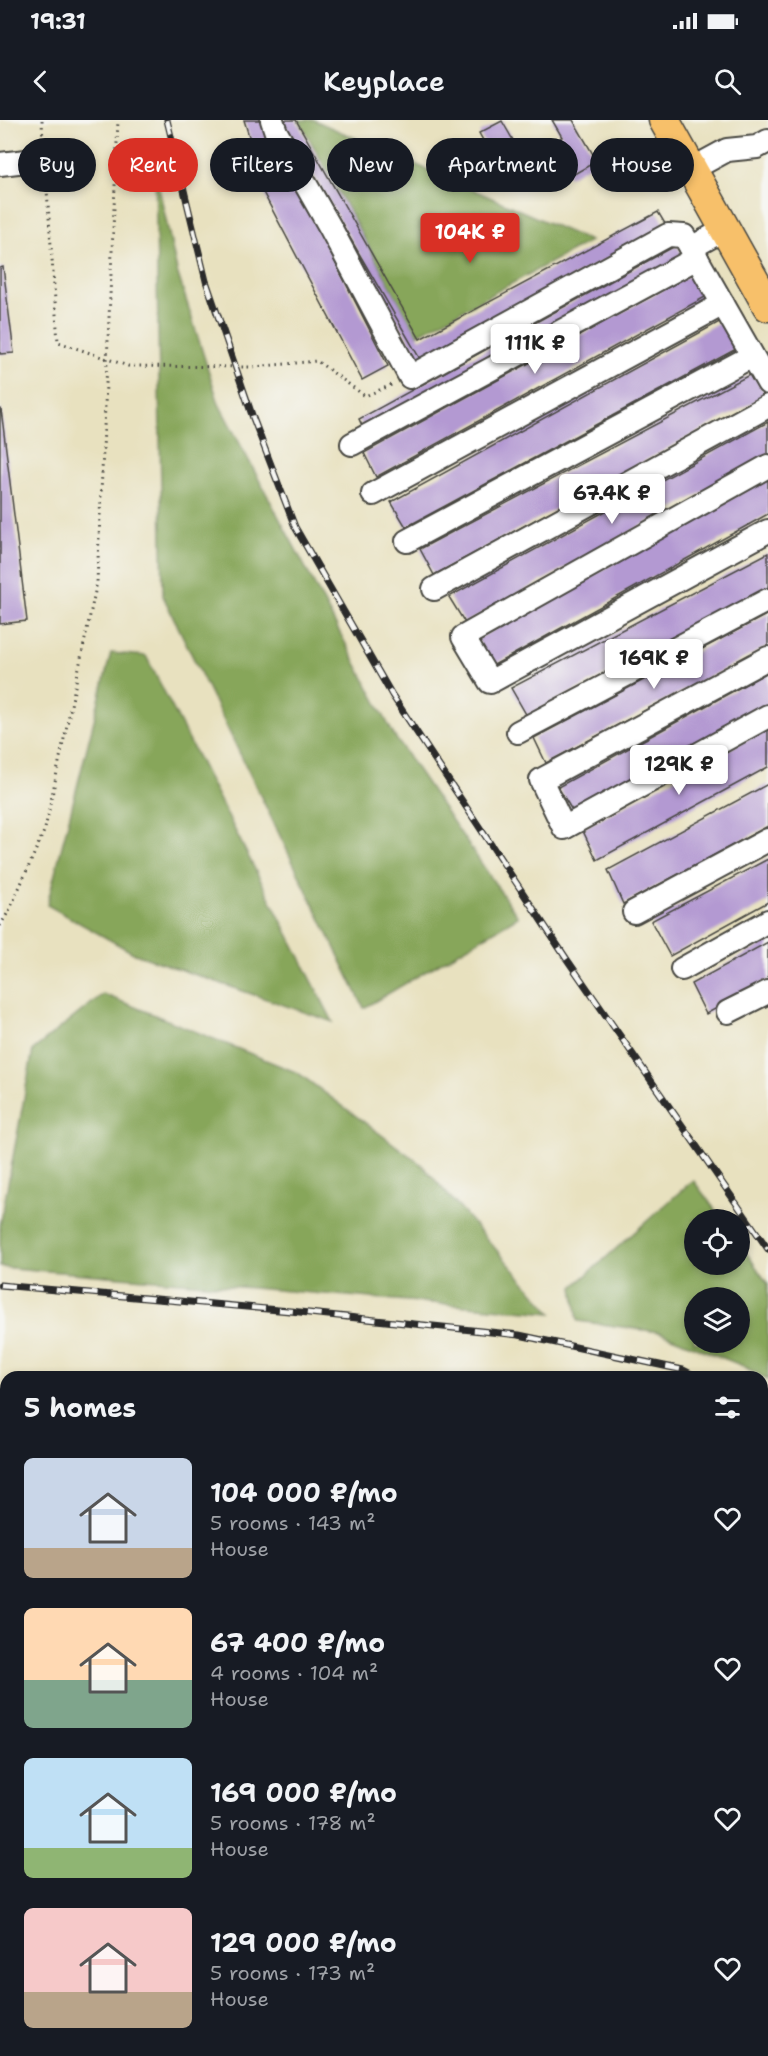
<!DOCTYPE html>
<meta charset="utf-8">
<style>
body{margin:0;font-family:"Shantell Sans",sans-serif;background:#242831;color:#f1f3f6;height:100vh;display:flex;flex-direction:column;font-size:22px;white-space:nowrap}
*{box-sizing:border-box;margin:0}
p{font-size:20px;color:#9ea1a6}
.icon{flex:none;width:33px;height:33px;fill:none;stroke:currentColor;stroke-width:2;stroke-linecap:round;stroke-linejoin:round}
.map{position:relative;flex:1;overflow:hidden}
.drawer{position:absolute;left:0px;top:1251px;width:768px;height:686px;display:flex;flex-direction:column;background:#171b24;border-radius:18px 18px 0 0;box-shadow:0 3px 9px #0003}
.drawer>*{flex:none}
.top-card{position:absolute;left:18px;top:18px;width:732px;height:54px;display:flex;gap:12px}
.buttons{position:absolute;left:684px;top:1089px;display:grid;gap:12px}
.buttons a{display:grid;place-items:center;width:66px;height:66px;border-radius:50%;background:#171b24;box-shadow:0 3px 9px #0003;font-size:30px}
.price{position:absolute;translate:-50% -51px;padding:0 14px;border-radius:6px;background:#fff;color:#222;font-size:20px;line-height:39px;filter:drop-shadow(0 2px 3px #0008)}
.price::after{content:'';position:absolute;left:50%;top:36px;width:18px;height:14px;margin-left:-9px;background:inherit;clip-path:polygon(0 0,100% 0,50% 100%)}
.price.selected{background:#d93025;color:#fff}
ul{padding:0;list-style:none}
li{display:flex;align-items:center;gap:18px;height:150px;padding:0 24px}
li span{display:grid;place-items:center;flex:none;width:168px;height:120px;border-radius:9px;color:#555}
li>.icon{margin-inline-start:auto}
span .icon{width:72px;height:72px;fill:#fffc;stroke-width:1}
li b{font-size:26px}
h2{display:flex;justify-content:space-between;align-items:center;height:72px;padding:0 24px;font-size:26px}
.chip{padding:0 21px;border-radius:27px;background:#171b24;box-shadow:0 3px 9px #0003;font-size:21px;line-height:54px}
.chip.selected{background:#d93025;color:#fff}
.status{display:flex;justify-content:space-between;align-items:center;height:42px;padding:0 30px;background:#171b24;direction:ltr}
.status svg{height:16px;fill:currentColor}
header{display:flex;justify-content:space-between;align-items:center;height:78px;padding:0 24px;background:#171b24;font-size:27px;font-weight:600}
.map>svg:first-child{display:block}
</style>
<div class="status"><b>19:31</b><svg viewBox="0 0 49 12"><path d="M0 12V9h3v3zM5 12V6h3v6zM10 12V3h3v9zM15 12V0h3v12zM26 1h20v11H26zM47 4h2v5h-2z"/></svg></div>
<header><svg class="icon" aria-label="back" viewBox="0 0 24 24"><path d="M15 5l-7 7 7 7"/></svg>Keyplace<svg class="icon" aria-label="search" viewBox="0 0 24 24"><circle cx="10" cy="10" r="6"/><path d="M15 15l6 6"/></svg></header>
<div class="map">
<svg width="768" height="1936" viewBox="0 0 768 1936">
<rect width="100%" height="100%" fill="#f6f6f2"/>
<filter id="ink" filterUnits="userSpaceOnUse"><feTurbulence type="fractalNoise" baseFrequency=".0167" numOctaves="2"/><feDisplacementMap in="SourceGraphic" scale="12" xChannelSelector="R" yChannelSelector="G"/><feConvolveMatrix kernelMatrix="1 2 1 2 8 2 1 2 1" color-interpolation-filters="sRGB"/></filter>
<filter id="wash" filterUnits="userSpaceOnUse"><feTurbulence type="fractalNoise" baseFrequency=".008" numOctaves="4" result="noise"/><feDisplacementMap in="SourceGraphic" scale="24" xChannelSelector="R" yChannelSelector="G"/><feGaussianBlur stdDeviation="1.35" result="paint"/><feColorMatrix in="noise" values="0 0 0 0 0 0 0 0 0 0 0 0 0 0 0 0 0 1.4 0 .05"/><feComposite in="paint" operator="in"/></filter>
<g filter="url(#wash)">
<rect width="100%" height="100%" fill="#e8e1bf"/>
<g fill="#87a65a" stroke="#596842" stroke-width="1.5" fill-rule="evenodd">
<path d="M299 0H314L590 121 417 215Z"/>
<path d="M155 49 177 151 219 284 395 617 518 797 364 888 163 476Z"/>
<path d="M111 533 146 536 333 902 135 834 47 785Z"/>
<path d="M103 874 298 953 422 1045 552 1193 0 1147V1106L33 930Z"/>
<path d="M693 1060 722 1099 694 1100V1144H740V1124L768 1164V1260L743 1246 659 1212 578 1201 573 1167ZM694 1178H740V1222H694Z"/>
<path d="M762 1303 768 1306V1494L762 1482Z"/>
<path d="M0 1883 6 1884V1930H544L546 1936H0Z"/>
</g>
<path fill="#78bcee" stroke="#52748c" stroke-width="1.5" d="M768 1789V1936H611L610 1931 762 1930V1790Z"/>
<g id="blocks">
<g fill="#b399d2">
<path d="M244 0H265L268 11 388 246 362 260 255 57 257 42Z"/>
<path d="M282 0H296L420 219 658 92 667 107 420 239Z"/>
<path d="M552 0H573L597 41 569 57 550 24 562 17Z"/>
<path d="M502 1 521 34 498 47 479 13Z"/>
<path d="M677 125 684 138 364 310 359 299Z"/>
<path d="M3 147 14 233 0 234V148Z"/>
<path d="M694 153 707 176 376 357 364 333Z"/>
<path d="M723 200 738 228 406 407 391 382Z"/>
<path d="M753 253 766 275 434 455 420 429Z"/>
<path d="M0 289H1L27 501 0 504Z"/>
<path d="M768 302V336L465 503 449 477Z"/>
<path d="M768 358V394L492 546 477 519Z"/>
<path d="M768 433V468L527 596 511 568Z"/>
<path d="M768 494V526L546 643 534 618Z"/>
<path d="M768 552V585L573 692 558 667Z"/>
<path d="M768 608V647L597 740 582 709Z"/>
<path d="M768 664V706L623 784 608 750Z"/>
<path d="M768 739V782L670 836 651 801Z"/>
<path d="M768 822V860L706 894 691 864Z"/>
</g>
</g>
</g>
<g filter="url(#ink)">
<use href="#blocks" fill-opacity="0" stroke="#474641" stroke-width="1.5"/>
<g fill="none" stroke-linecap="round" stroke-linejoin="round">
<defs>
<g id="minor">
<path d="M272 0 276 12 330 107 410 257 668 115 684 116 691 128 725 109"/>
<path d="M0 44 45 39"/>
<path d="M692 49 727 30 757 27 768 21"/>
<path d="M691 128 768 263"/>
<path d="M352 324 697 138"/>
<path d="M768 346 463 517 490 562 768 411"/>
<path d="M373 374 723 184"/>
<path d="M407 421 752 236"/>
<path d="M434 469 768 286"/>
<path d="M768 538 541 660 564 708 768 596"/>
<path d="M518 612 768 480"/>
<path d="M634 792 768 720"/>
<path d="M682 849 768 801"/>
<path d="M728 892 768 872"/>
<path d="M0 1472 6 1483"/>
<path d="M0 1515 6 1507"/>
<path d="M0 1849 1 1852 6 1855"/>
</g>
<path id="major" d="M664 0 768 186"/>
</defs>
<use href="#minor" stroke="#474641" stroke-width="26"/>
<use href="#major" stroke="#474641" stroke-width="33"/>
<g stroke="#474641" stroke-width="3" stroke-dasharray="1.5 4.5" stroke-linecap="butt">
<path d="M42 0 43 22"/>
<path d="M46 56 58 222 128 246 253 247 317 241 365 276 394 264"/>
<path d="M0 806 10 789 45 709 97 462 118 0"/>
</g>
<use href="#minor" stroke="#fff" stroke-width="22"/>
<use href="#major" stroke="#f7c06b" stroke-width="30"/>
<defs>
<g id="rail">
<path d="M167 0 206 161 253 298 295 407 392 575 566 838 768 1129"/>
<path d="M0 1165 290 1191 519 1215 683 1250 697 1257"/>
<path d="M762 1289 768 1292"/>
</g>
</defs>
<use href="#rail" stroke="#2b2b2b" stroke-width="7"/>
<use href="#rail" stroke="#f6f6f2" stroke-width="4.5" stroke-dasharray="14" stroke-linecap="butt"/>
</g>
</g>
</svg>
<div class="buttons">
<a><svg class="icon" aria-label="locate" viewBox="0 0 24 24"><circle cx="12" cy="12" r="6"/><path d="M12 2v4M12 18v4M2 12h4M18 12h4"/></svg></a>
<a><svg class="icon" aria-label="layers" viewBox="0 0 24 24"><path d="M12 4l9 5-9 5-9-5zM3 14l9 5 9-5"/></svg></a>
</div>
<b class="price selected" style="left:470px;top:144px">104K ₽</b>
<b class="price" style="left:535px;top:255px">111K ₽</b>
<b class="price" style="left:612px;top:405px">67.4K ₽</b>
<b class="price" style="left:654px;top:570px">169K ₽</b>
<b class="price" style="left:679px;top:676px">129K ₽</b>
<div class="top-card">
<a class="chip">Buy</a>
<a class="chip selected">Rent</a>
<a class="chip">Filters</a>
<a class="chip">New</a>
<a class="chip">Apartment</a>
<a class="chip">House</a>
</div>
<section class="drawer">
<h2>5 homes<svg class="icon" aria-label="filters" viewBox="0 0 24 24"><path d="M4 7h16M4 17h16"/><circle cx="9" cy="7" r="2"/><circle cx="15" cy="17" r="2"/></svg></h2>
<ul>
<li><span style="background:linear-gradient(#c9d6e8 75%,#b9a48a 0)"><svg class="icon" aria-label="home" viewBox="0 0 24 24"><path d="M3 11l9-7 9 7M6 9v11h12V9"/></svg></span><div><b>104 000 ₽/mo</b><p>5 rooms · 143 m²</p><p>House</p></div><svg class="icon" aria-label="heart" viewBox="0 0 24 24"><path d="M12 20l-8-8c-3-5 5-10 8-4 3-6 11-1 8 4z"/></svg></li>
<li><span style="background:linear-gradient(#ffd9b3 60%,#7fa58c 0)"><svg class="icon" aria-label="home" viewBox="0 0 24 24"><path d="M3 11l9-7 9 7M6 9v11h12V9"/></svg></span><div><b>67 400 ₽/mo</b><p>4 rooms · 104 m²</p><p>House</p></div><svg class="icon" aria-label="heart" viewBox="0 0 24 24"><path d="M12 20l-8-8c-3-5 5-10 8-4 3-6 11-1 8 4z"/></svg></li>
<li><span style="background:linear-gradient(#bfe0f5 75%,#8fb573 0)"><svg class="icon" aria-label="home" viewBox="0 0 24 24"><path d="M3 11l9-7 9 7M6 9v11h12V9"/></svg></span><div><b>169 000 ₽/mo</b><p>5 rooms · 178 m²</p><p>House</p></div><svg class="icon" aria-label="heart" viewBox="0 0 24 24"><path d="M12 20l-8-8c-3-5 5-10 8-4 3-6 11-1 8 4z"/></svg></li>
<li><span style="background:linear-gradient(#f6c9c9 70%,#b9a48a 0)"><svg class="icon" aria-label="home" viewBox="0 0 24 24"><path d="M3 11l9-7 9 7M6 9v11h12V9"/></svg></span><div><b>129 000 ₽/mo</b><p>5 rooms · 173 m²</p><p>House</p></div><svg class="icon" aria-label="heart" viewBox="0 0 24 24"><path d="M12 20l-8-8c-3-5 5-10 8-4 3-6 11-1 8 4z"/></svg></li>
</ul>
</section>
</div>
